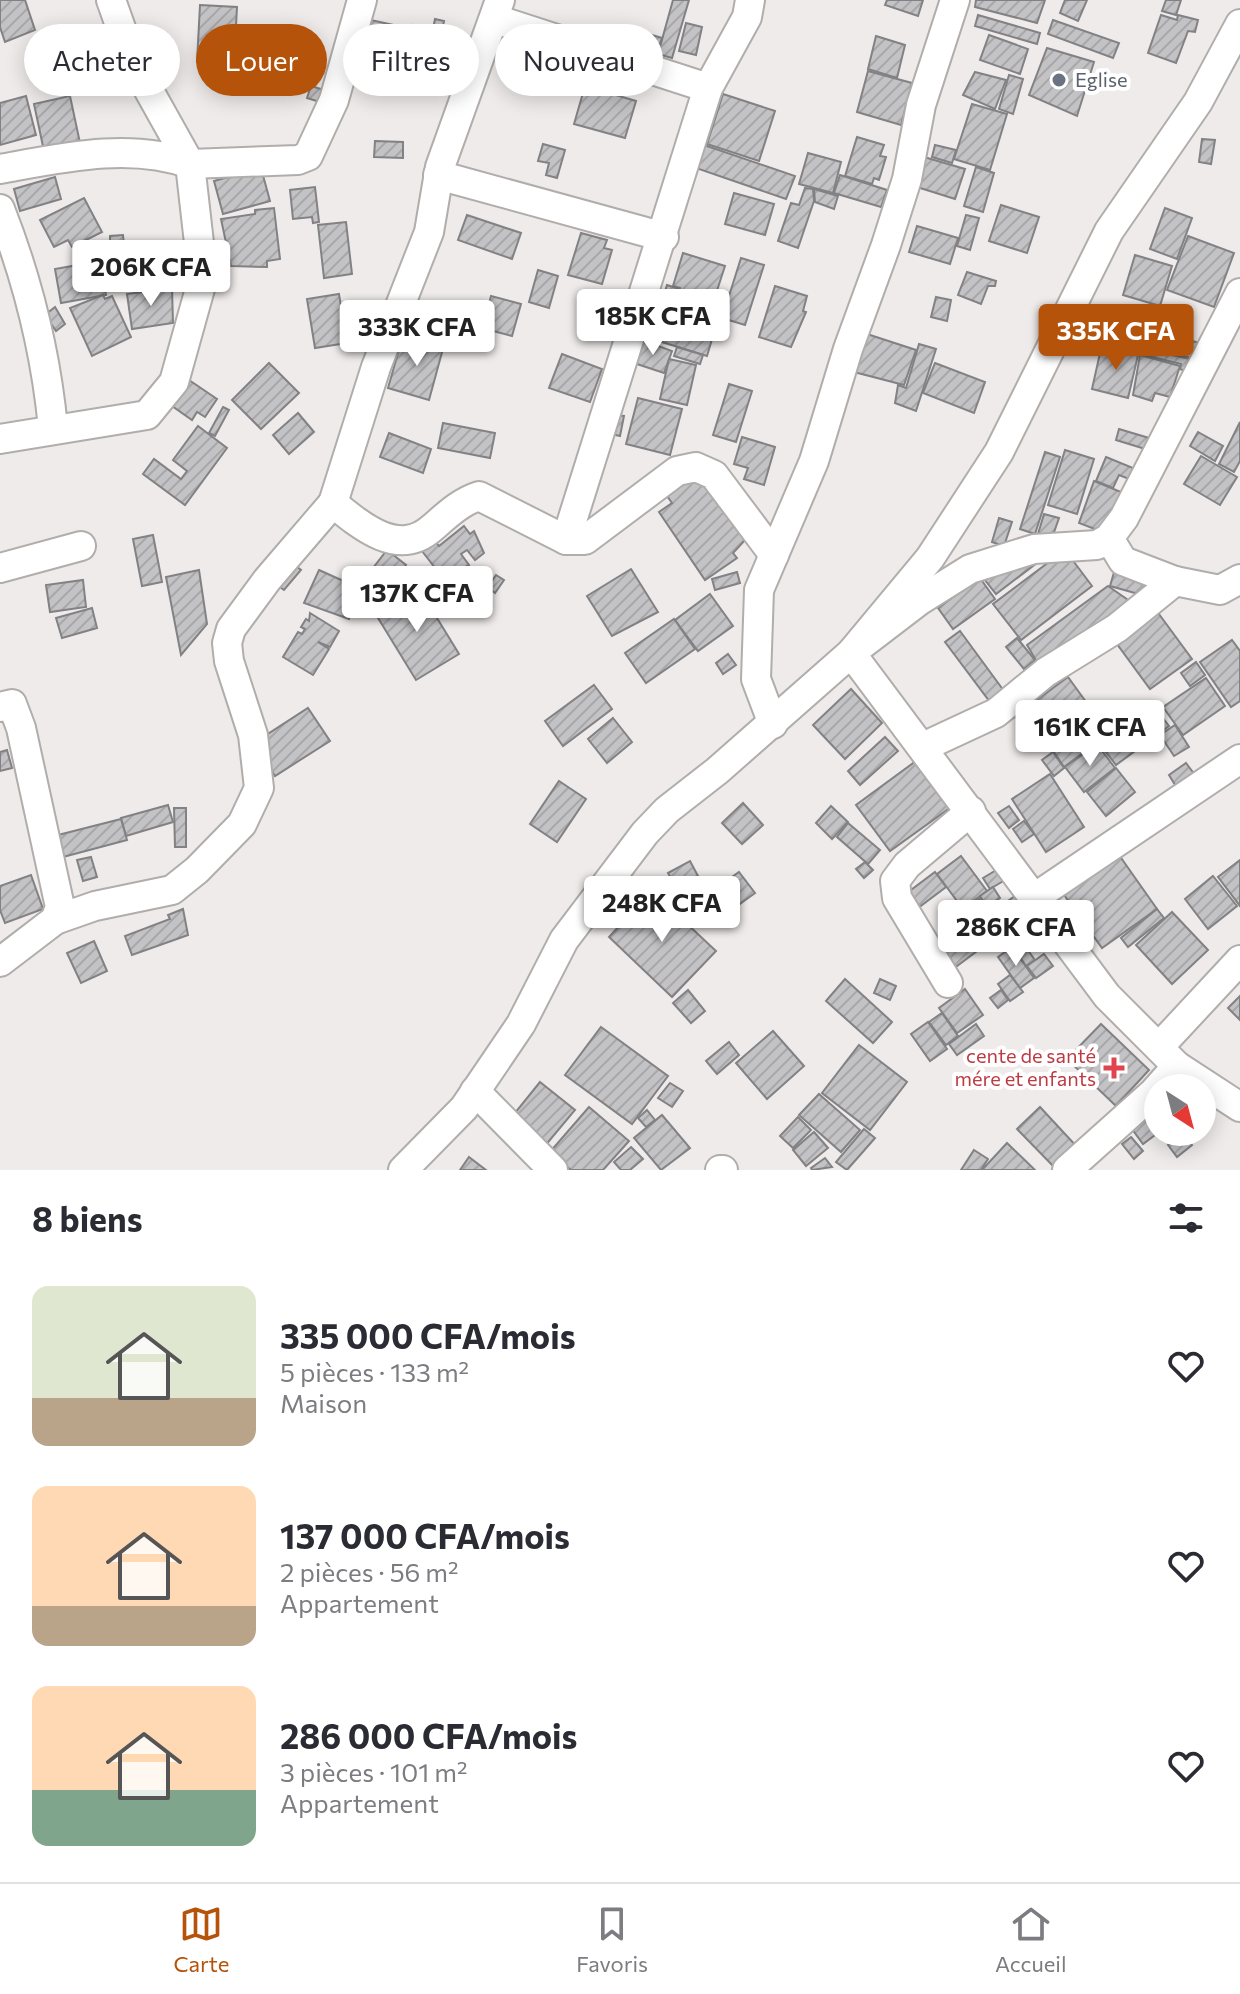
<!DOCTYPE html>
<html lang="fr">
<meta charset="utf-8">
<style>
body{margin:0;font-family:Commissioner,sans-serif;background:#f7f7f7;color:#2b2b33;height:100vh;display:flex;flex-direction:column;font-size:30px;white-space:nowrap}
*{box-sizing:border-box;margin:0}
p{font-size:26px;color:#7c7c81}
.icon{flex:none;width:44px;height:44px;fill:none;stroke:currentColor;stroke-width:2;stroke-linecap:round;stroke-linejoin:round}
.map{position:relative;height:1170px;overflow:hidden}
.side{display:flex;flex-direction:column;background:#fff;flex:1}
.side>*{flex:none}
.hud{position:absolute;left:24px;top:24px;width:800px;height:72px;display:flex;gap:16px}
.needle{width:52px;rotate:144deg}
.buttons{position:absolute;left:1144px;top:1074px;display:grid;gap:16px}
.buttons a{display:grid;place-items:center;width:72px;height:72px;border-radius:50%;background:#fff;box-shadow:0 4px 20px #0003;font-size:40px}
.price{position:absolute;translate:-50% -68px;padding:0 18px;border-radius:8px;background:#fff;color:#222;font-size:26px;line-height:52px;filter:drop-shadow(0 2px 4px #0008)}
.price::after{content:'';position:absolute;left:50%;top:48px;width:24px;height:18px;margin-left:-12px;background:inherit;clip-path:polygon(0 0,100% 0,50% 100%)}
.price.active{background:#b45309;color:#fff}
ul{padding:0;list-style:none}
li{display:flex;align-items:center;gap:24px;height:200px;padding:0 32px}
li span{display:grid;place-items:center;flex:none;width:224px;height:160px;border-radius:16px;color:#555}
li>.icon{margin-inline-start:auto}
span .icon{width:96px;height:96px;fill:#fffc;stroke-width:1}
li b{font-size:34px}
h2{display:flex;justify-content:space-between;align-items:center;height:96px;padding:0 32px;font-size:34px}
.chip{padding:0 28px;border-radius:36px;background:#fff;box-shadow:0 4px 20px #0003;font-size:28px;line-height:72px}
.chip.active{background:#b45309;color:#fff}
.tab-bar{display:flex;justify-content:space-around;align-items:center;height:112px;border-top:2px solid #e1e1e2;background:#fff;font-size:22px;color:#7c7c81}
.tab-bar a{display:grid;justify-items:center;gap:4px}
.tab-bar .active{color:#b45309}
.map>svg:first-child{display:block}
</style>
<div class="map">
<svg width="1240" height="1170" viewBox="0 0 1240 1170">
<defs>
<pattern id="building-hatch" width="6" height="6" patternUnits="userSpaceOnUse" patternTransform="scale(2)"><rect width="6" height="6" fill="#c3c2c5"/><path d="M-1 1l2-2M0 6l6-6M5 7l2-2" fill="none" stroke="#a8a7a9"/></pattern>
</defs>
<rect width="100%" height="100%" fill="#efebea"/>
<g fill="url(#building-hatch)" stroke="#828184" stroke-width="2">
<path d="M0 0H25L35 30 5 42 0 27Z"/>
<path d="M673 0H689L672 58 658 54Z"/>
<path d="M887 0H923L918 16 885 5Z"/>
<path d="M976 0H1045L1037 23 975 7Z"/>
<path d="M1065 0H1087L1078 21 1060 13Z"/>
<path d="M1166 0H1181L1176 15 1162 11Z"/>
<path d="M200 5 237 7 234 63 197 62Z"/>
<path d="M978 15 1040 33 1037 44 975 26Z"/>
<path d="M1161 15 1177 20 1178 15 1198 20 1195 32 1188 31 1176 63 1148 53Z"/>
<path d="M366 19 403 27 391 80 355 72Z"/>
<path d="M435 19 444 21 442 31 450 33 446 69 441 68 438 83 403 75 413 25 433 29Z"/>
<path d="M1053 20 1119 43 1113 58 1048 34Z"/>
<path d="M686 23 702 27 696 55 679 51Z"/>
<path d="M645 33 662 38 657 51 641 46Z"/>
<path d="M989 35 1028 49 1020 74 980 60Z"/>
<path d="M244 36 280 39 277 66H272L271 82 244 80 247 43Z"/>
<path d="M876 36 905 45 897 78 868 69Z"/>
<path d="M285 41 313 43 308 85 278 82 279 74H285Z"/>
<path d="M1047 48 1094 62 1077 116 1029 95Z"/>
<path d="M868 71 912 83 901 125 857 112Z"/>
<path d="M975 72 1006 80 995 109 963 95Z"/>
<path d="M1009 75 1023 79 1013 114 999 109Z"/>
<path d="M311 86 324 90 320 102 307 98Z"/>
<path d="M585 86 636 101 625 138 574 124Z"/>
<path d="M723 94 775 111 759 161 707 144Z"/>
<path d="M26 96 36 135 0 145V103Z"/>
<path d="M70 96 80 143 44 151 34 104Z"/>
<path d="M972 104 1007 114 990 170 954 159Z"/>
<path d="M857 137 884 145 880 156 886 157 879 180 874 178 872 184 845 176Z"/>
<path d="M1202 139 1215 140 1211 164 1199 162Z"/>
<path d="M375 141 403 142V158L374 157Z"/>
<path d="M543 144 565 150 557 178 546 175 549 163 538 161Z"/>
<path d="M701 144 795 176 786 199 693 167Z"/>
<path d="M935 145 956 150 952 163 932 157Z"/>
<path d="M808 153 841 162 833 193 799 184Z"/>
<path d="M924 157 965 169 955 199 914 186Z"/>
<path d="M976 167 994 173 983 212 964 206Z"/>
<path d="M261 168 270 201 223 214 214 181Z"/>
<path d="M840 175 887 190 881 207 834 193Z"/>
<path d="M55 177 61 199 20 211 14 189Z"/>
<path d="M315 187 319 222 313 223 312 217 293 219 290 190Z"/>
<path d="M805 188 813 189 814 201 798 248 778 241 791 203 799 205Z"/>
<path d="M814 189 838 196 834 209 815 202Z"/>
<path d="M734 193 774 204 765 235 725 224Z"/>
<path d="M84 198 102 232 72 247 68 240 54 247 40 220Z"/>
<path d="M1001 205 1039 217 1027 253 989 241Z"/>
<path d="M274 208 280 259 267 261V267L231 266 221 219 255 214V210Z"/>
<path d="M1165 208 1192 218 1177 259 1150 249Z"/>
<path d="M467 215 521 233 512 259 458 240Z"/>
<path d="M966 215 979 218 970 250 957 246Z"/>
<path d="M346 222 352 274 324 278 318 225Z"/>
<path d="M917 226 958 238 950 264 909 252Z"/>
<path d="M581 233 607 240 604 248 612 250 602 284 568 275Z"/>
<path d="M123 235 124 245H110V236Z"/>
<path d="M1188 236 1234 253 1214 307 1167 290Z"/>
<path d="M106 250 109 262 101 265 98 253Z"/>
<path d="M683 253 725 266 711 309 677 299 680 288 673 286Z"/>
<path d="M1135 255 1172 266 1160 306 1123 295Z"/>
<path d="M741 258 764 265 745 325 722 318Z"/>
<path d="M100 261 102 276 111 274 113 283 104 284 106 295 61 303 55 269Z"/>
<path d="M538 270 558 276 549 308 529 302Z"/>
<path d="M967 272 996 281 995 286H988L981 304 958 295Z"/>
<path d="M667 285 679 289 674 304 722 318 720 325 660 307Z"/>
<path d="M775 286 807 296 803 311 806 312 791 347 759 337Z"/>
<path d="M172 288 173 323 132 329 127 294Z"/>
<path d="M339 294 347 343 315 348 307 299Z"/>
<path d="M103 295 105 299 112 296 131 337 92 356 70 308Z"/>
<path d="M491 296 521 304 512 336 482 328Z"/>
<path d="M936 297 951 300 947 321 931 317Z"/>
<path d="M55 307 65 324 56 331 45 315Z"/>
<path d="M659 308 716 326 707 356 649 338Z"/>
<path d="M1161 311 1181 319 1169 352 1149 347Z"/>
<path d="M867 334 916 350 904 385 854 372Z"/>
<path d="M413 336 444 345 429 400 388 388 400 346 410 349Z"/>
<path d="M1178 337 1210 346 1203 361 1172 353Z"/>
<path d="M642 340 672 351 664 373 634 363Z"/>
<path d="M919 344 936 349 916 411 895 403 898 385 906 388Z"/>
<path d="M1123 346 1139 351 1128 398 1092 389 1100 353 1119 355Z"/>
<path d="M677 347 703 355 700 364 674 356Z"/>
<path d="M1145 349 1199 361 1196 375 1180 369 1181 364 1144 355Z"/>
<path d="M562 354 602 369 590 402 549 388Z"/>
<path d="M1140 355 1180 366 1170 397 1155 393 1152 401 1133 395Z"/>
<path d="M669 359 696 365 687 405 660 399Z"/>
<path d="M269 363 299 393 261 429 232 400Z"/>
<path d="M935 363 985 382 974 413 923 393Z"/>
<path d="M189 380 217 399 205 417 197 412 192 420 172 406Z"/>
<path d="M729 384 752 391 736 442 713 435Z"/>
<path d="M638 398 682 409 670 455 626 444Z"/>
<path d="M223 407 229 410 215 436 209 433Z"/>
<path d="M298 413 314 432 289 454 273 435Z"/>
<path d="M614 415 624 416 620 436 611 434Z"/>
<path d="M1240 422V461L1234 472 1219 464Z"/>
<path d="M443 423 495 433 490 458 438 448Z"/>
<path d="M198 426 227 448 185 505 143 474 154 459 181 479 187 471 173 460Z"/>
<path d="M1119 429 1159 441 1155 452 1116 440Z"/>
<path d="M1198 432 1223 446 1215 461 1190 446Z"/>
<path d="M389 433 431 449 423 473 380 457Z"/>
<path d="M742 437 775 447 764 485 744 479 748 468 734 464Z"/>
<path d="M1065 450 1094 459 1077 514 1048 505Z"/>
<path d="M1045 452 1060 457 1035 534 1020 529Z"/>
<path d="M1201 456 1237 477 1220 505 1184 484Z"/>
<path d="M1106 457 1133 468 1129 479 1119 475 1113 488 1096 481Z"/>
<path d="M702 472 747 538 733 553 737 558 705 580 659 512 672 503 667 496Z"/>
<path d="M1094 481 1121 492 1105 533 1079 523Z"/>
<path d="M1044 514 1059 518 1052 538 1038 534Z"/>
<path d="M999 518 1012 522 1004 546 992 542Z"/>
<path d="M464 526 470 534 474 531 484 553 475 560 467 550 461 554 469 565 446 582 422 551 435 541 439 546Z"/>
<path d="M153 535 162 582 142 586 133 539Z"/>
<path d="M387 550 406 565 382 595 363 581Z"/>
<path d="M1065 550 1092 586 1021 640 993 604Z"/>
<path d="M1037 563 996 594 981 575Z"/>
<path d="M296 566 301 570 284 590 280 587Z"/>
<path d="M631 569 658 612 612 636 587 596Z"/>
<path d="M1115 569 1147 579 1142 595 1110 586Z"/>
<path d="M199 570 207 624 181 655 166 577Z"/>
<path d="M319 570 348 583 346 587 361 594 349 619 304 603Z"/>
<path d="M737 572 740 583 715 590 712 579Z"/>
<path d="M496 575 504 580 495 593 488 587Z"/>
<path d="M980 578 995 599 953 629 938 608Z"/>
<path d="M83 580 86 607 50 612 46 585Z"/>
<path d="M1108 586 1131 602 1040 667 1027 645Z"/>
<path d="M418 587 459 654 416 680 375 613Z"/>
<path d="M710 594 733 626 698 651 675 620Z"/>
<path d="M92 608 97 628 62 638 56 618Z"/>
<path d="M1156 610 1192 659 1150 689 1114 640Z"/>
<path d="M310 613 339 631 330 647 318 642 329 649 313 675 283 657 298 632 302 634 305 629 301 627 306 619 309 621Z"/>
<path d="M674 619 695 649 646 683 625 653Z"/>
<path d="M960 631 1004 691 990 702 945 642Z"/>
<path d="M1017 638 1035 660 1024 669 1006 647Z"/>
<path d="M1232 640 1240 651V701L1231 707 1200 662Z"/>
<path d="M728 654 736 665 723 674 716 663Z"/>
<path d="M1196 662 1205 675 1190 686 1181 673Z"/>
<path d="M1068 677 1089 706 1036 745 1015 716Z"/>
<path d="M1206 678 1225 706 1183 735 1163 707Z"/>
<path d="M594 685 612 709 563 746 545 721Z"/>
<path d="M851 689 882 723 845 759 813 725Z"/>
<path d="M1152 704 1169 726 1116 765 1099 743Z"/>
<path d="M308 708 330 741 275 776 254 743Z"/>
<path d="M613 718 632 742 607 763 588 739Z"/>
<path d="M1095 718 1107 735 1064 767 1052 749Z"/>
<path d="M1175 725 1189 747 1174 756 1160 735Z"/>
<path d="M885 737 898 751 860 785 848 771Z"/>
<path d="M1097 744 1115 768 1084 792 1065 767Z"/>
<path d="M7 750 12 768 0 771V752Z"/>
<path d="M1053 752 1064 768 1054 776 1042 760Z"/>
<path d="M920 758 954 805 890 851 856 805Z"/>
<path d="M1186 763 1195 775 1177 788 1169 775Z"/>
<path d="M1116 768 1135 792 1106 816 1087 792Z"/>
<path d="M1050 774 1084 827 1046 852 1012 799Z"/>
<path d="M559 781 586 799 557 842 530 824Z"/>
<path d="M743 803 763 825 742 844 722 823Z"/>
<path d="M168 805 173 822 126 836 121 818Z"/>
<path d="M831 806 848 822 832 839 816 823Z"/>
<path d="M1009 806 1019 820 1009 828 998 813Z"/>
<path d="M174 808H186V847H175Z"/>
<path d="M121 819 127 840 63 857 58 835Z"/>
<path d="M1024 821 1034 834 1022 842 1013 829Z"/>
<path d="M848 823 880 850 868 864 837 837Z"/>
<path d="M1112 845 1157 909 1102 948 1057 885Z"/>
<path d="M961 856 987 891 963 909 937 874Z"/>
<path d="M91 857 97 877 83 881 77 860Z"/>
<path d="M1240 860V906L1218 877Z"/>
<path d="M690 861 707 893 686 905 668 873Z"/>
<path d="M865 862 873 870 864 878 856 869Z"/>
<path d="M998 869 1005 880 990 889 983 878Z"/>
<path d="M739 872 755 893 730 911 714 890Z"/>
<path d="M935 872 946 887 918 908 907 893Z"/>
<path d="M31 875 43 909 5 923 0 910V886Z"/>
<path d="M1213 876 1237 906 1208 929 1185 899Z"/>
<path d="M993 887 1000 898 987 907 980 896Z"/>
<path d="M1026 888 1038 905 1010 925 998 908Z"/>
<path d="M652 891 716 951 672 997 609 937Z"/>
<path d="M980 899 986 908 964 924 957 914Z"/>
<path d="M995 904 1009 924 1002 929 988 909Z"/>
<path d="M1039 907 1052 926 1025 946 1012 926Z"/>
<path d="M183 909 188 935 132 955 125 936 170 919 168 915Z"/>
<path d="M986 909 1000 929 987 938 973 918Z"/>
<path d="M1157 909 1164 918 1128 947 1121 938Z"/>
<path d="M1172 912 1208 950 1172 984 1136 945Z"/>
<path d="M971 919 989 942 953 969 936 945Z"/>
<path d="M1009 924 1021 940 1005 952 993 936Z"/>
<path d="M94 941 107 971 81 983 67 953Z"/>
<path d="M1021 941 1035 960 1026 966 1013 947Z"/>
<path d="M1012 947 1034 978 1020 988 998 957Z"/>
<path d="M1044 954 1053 966 1036 978 1027 966Z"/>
<path d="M1010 975 1023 992 1010 1001 998 984Z"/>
<path d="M845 979 892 1022 873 1043 826 1001Z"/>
<path d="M880 979 896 986 890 1000 874 993Z"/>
<path d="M965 989 983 1015 957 1033 939 1008Z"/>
<path d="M688 990 705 1011 691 1023 673 1003Z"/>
<path d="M1001 990 1008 1000 998 1008 990 998Z"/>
<path d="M1240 996V1020L1228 1008Z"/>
<path d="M942 1013 958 1036 946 1045 929 1022Z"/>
<path d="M928 1022 947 1049 930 1061 911 1034Z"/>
<path d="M976 1024 984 1036 957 1055 949 1044Z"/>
<path d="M1101 1024 1149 1070 1116 1106 1067 1059Z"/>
<path d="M601 1027 668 1076 632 1124 565 1075Z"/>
<path d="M773 1031 804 1066 767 1099 736 1063Z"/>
<path d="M729 1042 739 1055 717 1074 706 1061Z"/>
<path d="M859 1045 907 1082 870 1130 822 1093Z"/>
<path d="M540 1082 575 1110 544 1147 510 1119Z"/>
<path d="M670 1083 683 1091 672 1107 658 1098Z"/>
<path d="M819 1094 860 1130 841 1152 799 1115Z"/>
<path d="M589 1107 629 1141 603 1170H571L550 1152Z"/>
<path d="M1040 1107 1078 1148 1056 1169 1017 1129Z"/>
<path d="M647 1110 655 1120 646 1127 638 1118Z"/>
<path d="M1148 1110 1158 1124 1159 1132 1143 1144 1129 1125Z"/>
<path d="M662 1115 690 1148 661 1170 634 1138Z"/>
<path d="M798 1117 811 1130 793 1148 780 1136Z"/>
<path d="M864 1129 875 1138 847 1170 836 1162Z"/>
<path d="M814 1132 828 1148 806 1166 793 1150Z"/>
<path d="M1183 1133 1192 1145 1177 1157 1168 1145Z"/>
<path d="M1131 1137 1143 1151 1134 1159 1122 1144Z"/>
<path d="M1007 1143 1035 1170H982Z"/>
<path d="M631 1147 643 1159 630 1170H621L614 1162Z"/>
<path d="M974 1150 988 1159 981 1170H961Z"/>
<path d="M469 1157 486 1170H460Z"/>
<path d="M825 1158 832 1167 812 1170 811 1168Z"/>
</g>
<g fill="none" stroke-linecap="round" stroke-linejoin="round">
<defs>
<g id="minor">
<path d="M495 19 708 88"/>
<path d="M1240 24 1198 102 1109 231 999 452 930 558 851 653 1107 996 1177 1066 1240 1107"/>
<path d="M0 169C61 158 130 142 190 164L133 62 111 0"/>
<path d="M438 175 664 237"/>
<path d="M0 209C27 278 46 354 53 428"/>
<path d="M0 439 147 415 174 382 203 278 190 164 298 160 308 156 334 100 362 0"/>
<path d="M333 503 376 367 429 232 440 167 500 0"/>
<path d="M1109 538 1123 561 1175 581 1220 590 1240 579"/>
<path d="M566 540 708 88 747 17 750 0"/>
<path d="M0 568 81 546"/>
<path d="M0 707 12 704 21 728 60 907 55 920 0 962"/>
<path d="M773 724 756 679 759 590 814 461 848 349 886 245 907 179 921 105 955 0"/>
<path d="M923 747 996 713 1046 672 1117 628 1175 581"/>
<path d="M1034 898 1240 759"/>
<path d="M55 920 95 906 172 890 197 870 242 824 259 788 253 735 229 661 227 643 231 629 267 580 333 503C361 526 398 558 432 528 446 516 460 502 479 496L566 540H585L677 471 696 467 714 475 774 555"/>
<path d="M948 983 897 898 895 881 907 865 971 811"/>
<path d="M1159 1047 1240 960"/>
<path d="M475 1091 553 1170"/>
<path d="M403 1170 464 1108 521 1024 564 940 645 833 667 810 717 771 851 653 919 601 970 569 1034 549 1097 545 1109 538 1124 518 1240 293"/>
<path d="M720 1170H723"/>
<path d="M1067 1170 1153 1093 1177 1066"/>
</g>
</defs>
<use href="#minor" stroke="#b0adab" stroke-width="32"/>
<use href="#minor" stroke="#fff" stroke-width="28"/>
</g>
<circle fill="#6b7280" stroke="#fff" stroke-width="3" cx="1059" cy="80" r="8"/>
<path fill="#e0444e" stroke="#fff" stroke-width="3" d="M1110 1056h8v8h8v8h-8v8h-8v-8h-8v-8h8z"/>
<g text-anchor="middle" stroke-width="8" stroke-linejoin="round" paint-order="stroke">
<g font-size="20" fill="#5b616d" stroke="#fff" text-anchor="start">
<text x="1075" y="87">Eglise</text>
</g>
<g font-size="20" fill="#be3a42" stroke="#fff" text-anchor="end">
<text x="1096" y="1063">cente de santé<tspan x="1096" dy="23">mére et enfants</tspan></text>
</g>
</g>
</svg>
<div class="buttons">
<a><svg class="needle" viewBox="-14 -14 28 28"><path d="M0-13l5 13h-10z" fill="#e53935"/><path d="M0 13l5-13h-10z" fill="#7c7c81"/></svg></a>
</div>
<b class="price" style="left:151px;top:308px">206K CFA</b>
<b class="price" style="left:653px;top:357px">185K CFA</b>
<b class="price" style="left:417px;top:368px">333K CFA</b>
<b class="price active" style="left:1116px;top:372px">335K CFA</b>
<b class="price" style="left:417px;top:634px">137K CFA</b>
<b class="price" style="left:1090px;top:768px">161K CFA</b>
<b class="price" style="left:662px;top:944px">248K CFA</b>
<b class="price" style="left:1016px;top:968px">286K CFA</b>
<div class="hud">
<a class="chip">Acheter</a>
<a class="chip active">Louer</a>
<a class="chip">Filtres</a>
<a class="chip">Nouveau</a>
</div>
</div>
<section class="side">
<h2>8 biens<svg class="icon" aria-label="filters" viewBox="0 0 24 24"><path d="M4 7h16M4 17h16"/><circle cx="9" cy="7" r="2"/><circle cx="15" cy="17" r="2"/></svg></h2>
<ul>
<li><span style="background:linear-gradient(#dfe7d0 70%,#b9a48a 0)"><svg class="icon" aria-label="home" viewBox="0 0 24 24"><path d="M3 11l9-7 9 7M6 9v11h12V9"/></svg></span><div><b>335 000 CFA/mois</b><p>5 pièces · 133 m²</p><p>Maison</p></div><svg class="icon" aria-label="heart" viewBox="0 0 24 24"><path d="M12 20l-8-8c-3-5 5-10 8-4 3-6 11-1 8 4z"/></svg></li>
<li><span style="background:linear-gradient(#ffd9b3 75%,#b9a48a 0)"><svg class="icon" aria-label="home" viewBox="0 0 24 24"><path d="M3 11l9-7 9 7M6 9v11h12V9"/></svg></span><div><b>137 000 CFA/mois</b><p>2 pièces · 56 m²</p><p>Appartement</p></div><svg class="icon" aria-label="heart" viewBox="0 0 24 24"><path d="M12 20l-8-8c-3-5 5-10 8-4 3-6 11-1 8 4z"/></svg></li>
<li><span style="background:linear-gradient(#ffd9b3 65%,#7fa58c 0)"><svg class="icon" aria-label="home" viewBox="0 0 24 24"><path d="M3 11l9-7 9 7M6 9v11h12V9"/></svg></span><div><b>286 000 CFA/mois</b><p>3 pièces · 101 m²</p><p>Appartement</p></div><svg class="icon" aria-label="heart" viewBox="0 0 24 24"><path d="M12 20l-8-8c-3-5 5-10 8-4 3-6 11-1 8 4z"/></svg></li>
</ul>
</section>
<nav class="tab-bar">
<a class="active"><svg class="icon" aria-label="map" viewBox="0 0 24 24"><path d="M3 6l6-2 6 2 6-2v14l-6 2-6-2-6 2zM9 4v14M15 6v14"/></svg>Carte</a>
<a><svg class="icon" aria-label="saved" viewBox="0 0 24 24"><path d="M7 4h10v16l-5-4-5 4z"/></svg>Favoris</a>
<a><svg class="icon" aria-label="home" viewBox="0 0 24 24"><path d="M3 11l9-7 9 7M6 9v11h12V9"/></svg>Accueil</a>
</nav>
